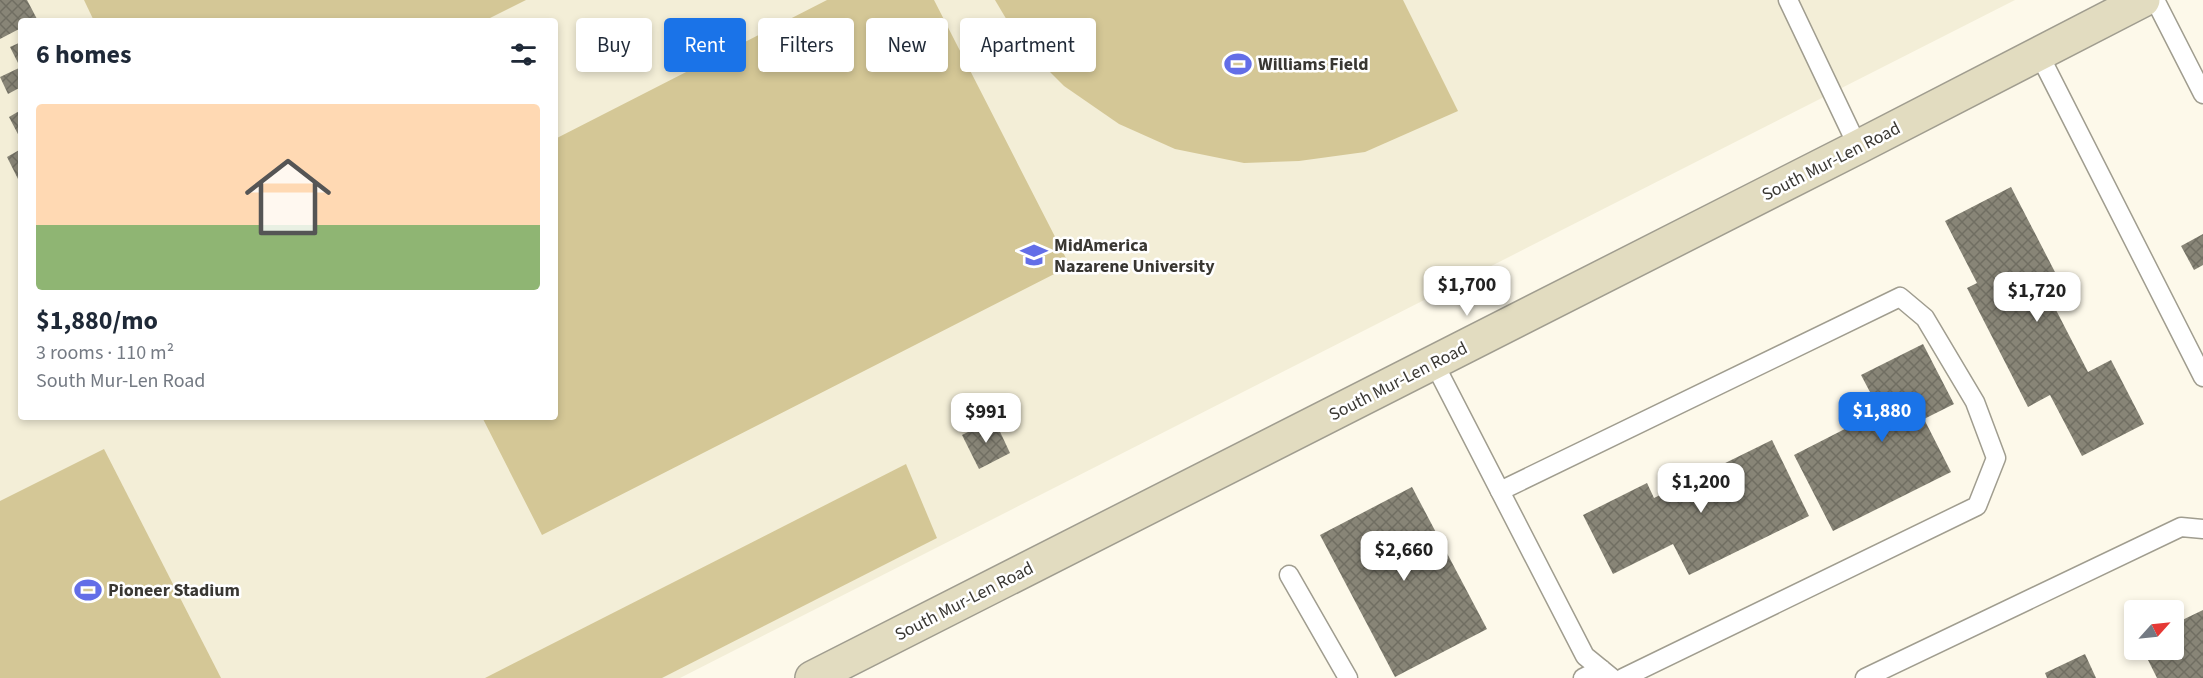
<!DOCTYPE html>
<meta charset="utf-8">
<style>
body{margin:0;font-family:"Source Sans 3",sans-serif;background:#f2f2f3;color:#1f2937;height:100vh;display:flex;flex-direction:column;font-size:22px;white-space:nowrap}
*{box-sizing:border-box;margin:0}
p{font-size:20px;color:#747a83}
.icon{flex:none;width:33px;height:33px;fill:none;stroke:currentColor;stroke-width:2;stroke-linecap:round;stroke-linejoin:round}
.map{position:relative;flex:1;overflow:hidden}
.sheet{position:absolute;left:18px;top:18px;width:540px;height:402px;display:flex;flex-direction:column;background:#fff;border-radius:6px;box-shadow:0 3px 9px #0003}
.sheet>*{flex:none}
.guide{position:absolute;left:576px;top:18px;width:570px;height:54px;display:flex;gap:12px}
.needle{width:39px;rotate:63deg}
.buttons{position:absolute;left:2124px;top:600px;display:grid;gap:12px}
.buttons a{display:grid;place-items:center;width:60px;height:60px;border-radius:6px;background:#fff;box-shadow:0 3px 9px #0003;font-size:30px}
.price{position:absolute;translate:-50% -51px;padding:0 14px;border-radius:12px;background:#fff;color:#222;font-size:20px;line-height:39px;filter:drop-shadow(0 2px 3px #0008)}
.price::after{content:'';position:absolute;left:50%;top:36px;width:18px;height:14px;margin-left:-9px;background:inherit;clip-path:polygon(0 0,100% 0,50% 100%)}
.price.current{background:#1a73e8;color:#fff}
ul{padding:0;list-style:none}
li{display:grid;align-content:center;gap:12px;height:318px;padding:0 18px}
li+li{border-top:2px solid #e0e1e3}
li span{display:grid;place-items:center;height:186px;border-radius:6px;color:#555}
li>.icon{margin-inline-start:auto}
span .icon{width:108px;height:108px;fill:#fffc;stroke-width:1}
li b{font-size:26px}
h2{display:flex;justify-content:space-between;align-items:center;height:72px;padding:0 18px;font-size:26px}
.chip{padding:0 21px;border-radius:6px;background:#fff;box-shadow:0 3px 9px #0003;font-size:21px;line-height:54px}
.chip.current{background:#1a73e8;color:#fff}
.map>svg:first-child{display:block}
</style>
<div class="map">
<svg width="2203" height="678" viewBox="0 0 2203 678">
<defs>
<pattern id="building-cross-hatch" width="8" height="8" patternUnits="userSpaceOnUse" patternTransform="scale(1.5)"><rect width="8" height="8" fill="#888577"/><path d="M0 0l8 8M0 8l8-8" fill="none" stroke="#706e62"/></pattern>
</defs>
<rect width="100%" height="100%" fill="#fdf9ea"/>
<path fill="#f3eed7" fill-rule="evenodd" d="M0 0H2015L680 678H0ZM21 21H555V417H21Z"/>
<g fill="#d4c796">
<path d="M84 0H526L484 21H94Z"/>
<path d="M827 0H934L1070 266 542 535 482 417H555V139Z"/>
<path d="M995 0H1403L1458 111 1365 152 1299 161 1244 163 1175 149 1119 124 1064 86 1020 42Z"/>
<path d="M104 449 221 678H0V501Z"/>
<path d="M906 464 937 538 662 678H485Z"/>
</g>
<g fill="url(#building-cross-hatch)">
<path d="M0 0H27L37 19 21 21V28L0 39Z"/>
<path d="M21 42V62L18 63 10 47Z"/>
<path d="M19 68 21 72V87L8 94 0 77Z"/>
<path d="M21 110V140L9 117Z"/>
<path d="M21 149V180L19 181 7 157Z"/>
<path d="M2011 187 2071 303 2056 310 2088 372 2111 360 2144 424 2082 456 2050 395 2028 407 1967 288 1977 283 1945 221Z"/>
<path d="M2203 234V265L2194 270 2181 246Z"/>
<path d="M1923 344 1954 404 1924 419 1951 472 1833 531 1794 455 1880 411 1861 375Z"/>
<path d="M994 419 1010 453 979 469 962 435Z"/>
<path d="M1772 440 1809 516 1689 575 1673 544 1613 574 1583 515 1647 483 1654 498Z"/>
<path d="M1412 487 1487 629 1395 677 1320 535Z"/>
<path d="M2203 610V678H2157L2143 650H2174V624Z"/>
<path d="M2085 654 2096 678H2047L2045 673Z"/>
</g>
<g fill="none" stroke-linecap="round" stroke-linejoin="round">
<defs>
<g id="service">
<path d="M1788 0 1858 147"/>
<path d="M2155 0 2203 94"/>
<path d="M2039 54 2203 377"/>
<path d="M1434 363 1585 656 1612 678"/>
<path d="M1500 491 1900 297 1925 318 1975 402 1996 458 1977 506 1623 678"/>
<path d="M1289 575 1348 678"/>
<path d="M1583 678 1601 669"/>
<path d="M1865 678 2181 527 2203 529"/>
</g>
<path id="secondary" d="M812 678 1858 147 2143 0"/>
</defs>
<use href="#service" stroke="#a09d8f" stroke-width="21"/>
<use href="#secondary" stroke="#a09d8f" stroke-width="36"/>
<use href="#service" stroke="#fff" stroke-width="18"/>
<use href="#secondary" stroke="#e2dcc0" stroke-width="33"/>
</g>
<defs>
<symbol id="stadium-bare" viewBox="-9 -9 18 18"><path d="M0-5a6.5 5 0 1 0 0 10a6.5 5 0 1 0 0-10ZM-3.5-1.8h7v3.6h-7Z" fill="#636ee7" stroke="#fff" stroke-width="2.5" paint-order="stroke"/></symbol>
<symbol id="university-bare" viewBox="-9 -9 18 18"><path d="M0-5L7-2L0 1L-7-2ZM-4 1L0 2.5L4 1V4Q0 6-4 4Z" fill="#636ee7" stroke="#fff" stroke-width="2.5" paint-order="stroke"/></symbol>
</defs>
<g fill-rule="evenodd">
<use href="#stadium-bare" x="1219" y="45" width="38" height="38"/>
<use href="#university-bare" x="1015" y="236" width="38" height="38"/>
<use href="#stadium-bare" x="69" y="571" width="38" height="38"/>
</g>
<g text-anchor="middle" stroke-width="5" stroke-linejoin="round" paint-order="stroke">
<g font-size="18" font-weight="bold" fill="#393732" stroke="#fff" text-anchor="start">
<text x="1258" y="70">Williams Field</text>
<text x="1054" y="251">MidAmerica<tspan x="1054" dy="21">Nazarene University</tspan></text>
<text x="108" y="596">Pioneer Stadium</text>
</g>
<g font-size="18" fill="#393732" stroke="#fff">
<text transform="translate(1831 161) rotate(-27)" y="6">South Mur-Len Road</text>
<text transform="translate(1398 381) rotate(-27)" y="6">South Mur-Len Road</text>
<text transform="translate(964 601) rotate(-27)" y="6">South Mur-Len Road</text>
</g>
</g>
</svg>
<div class="buttons">
<a><svg class="needle" viewBox="-14 -14 28 28"><path d="M0-13l5 13h-10z" fill="#e53935"/><path d="M0 13l5-13h-10z" fill="#747a83"/></svg></a>
</div>
<b class="price" style="left:1467px;top:317px">$1,700</b>
<b class="price" style="left:2037px;top:323px">$1,720</b>
<b class="price current" style="left:1882px;top:443px">$1,880</b>
<b class="price" style="left:986px;top:444px">$991</b>
<b class="price" style="left:1701px;top:514px">$1,200</b>
<b class="price" style="left:1404px;top:582px">$2,660</b>
<div class="guide">
<a class="chip">Buy</a>
<a class="chip current">Rent</a>
<a class="chip">Filters</a>
<a class="chip">New</a>
<a class="chip">Apartment</a>
</div>
<section class="sheet">
<h2>6 homes<svg class="icon" aria-label="filters" viewBox="0 0 24 24"><path d="M4 7h16M4 17h16"/><circle cx="9" cy="7" r="2"/><circle cx="15" cy="17" r="2"/></svg></h2>
<ul>
<li><span style="background:linear-gradient(#ffd9b3 65%,#8fb573 0)"><svg class="icon" aria-label="home" viewBox="0 0 24 24"><path d="M3 11l9-7 9 7M6 9v11h12V9"/></svg></span><div><b>$1,880/mo</b><p>3 rooms · 110 m²</p><p>South Mur-Len Road</p></div></li>
</ul>
</section>
</div>
